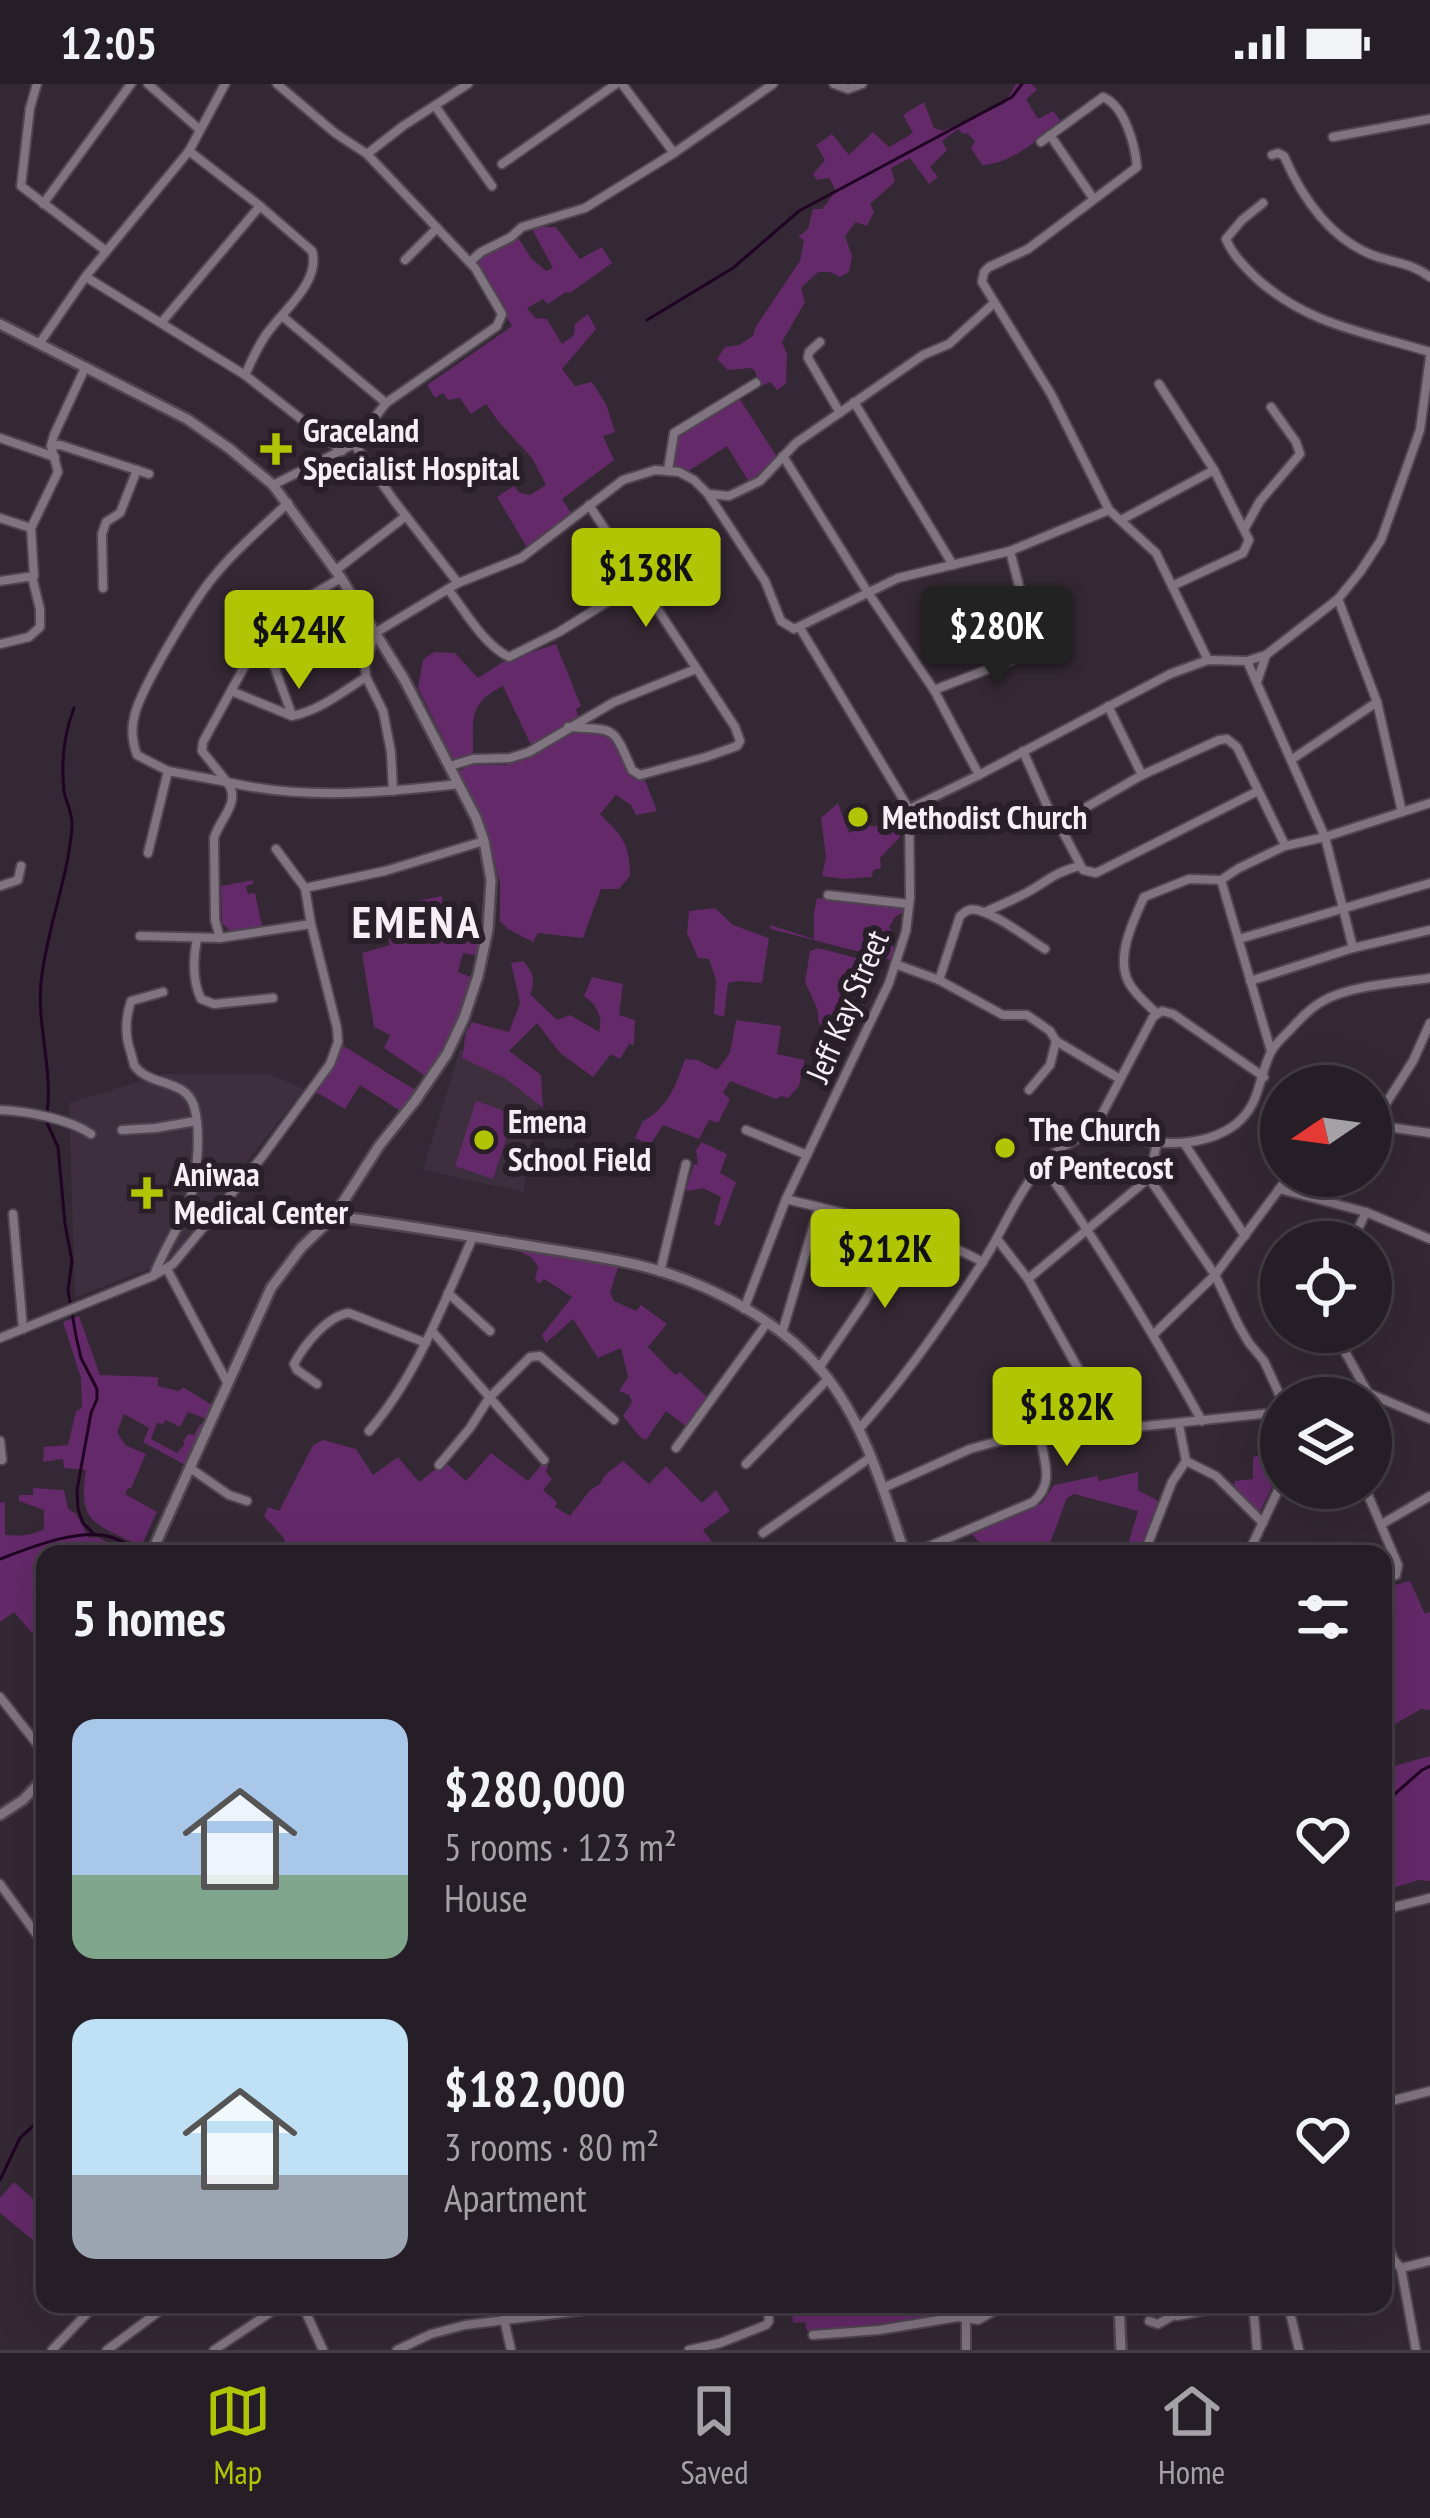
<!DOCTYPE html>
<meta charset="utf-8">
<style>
body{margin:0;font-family:"PT Sans Narrow",sans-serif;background:#2e272e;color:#f1f3f6;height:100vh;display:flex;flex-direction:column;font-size:45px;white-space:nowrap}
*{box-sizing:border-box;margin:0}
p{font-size:39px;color:#a4a2a7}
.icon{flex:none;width:66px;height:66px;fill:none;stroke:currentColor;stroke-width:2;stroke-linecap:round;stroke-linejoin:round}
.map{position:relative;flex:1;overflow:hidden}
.drawer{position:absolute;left:36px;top:1461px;width:1356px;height:768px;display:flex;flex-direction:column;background:#261e26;border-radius:24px;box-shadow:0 12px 48px #0002,0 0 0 3px #423c43}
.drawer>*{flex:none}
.needle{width:78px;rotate:257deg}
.buttons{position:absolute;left:1260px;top:981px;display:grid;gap:24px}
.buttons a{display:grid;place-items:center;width:132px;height:132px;border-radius:50%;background:#261e26;box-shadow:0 12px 48px #0002,0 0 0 3px #423c43;font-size:60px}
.price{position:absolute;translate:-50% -102px;padding:0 27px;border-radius:12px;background:#b0c503;color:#111;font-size:39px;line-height:78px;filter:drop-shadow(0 3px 6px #0008)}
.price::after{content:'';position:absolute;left:50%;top:72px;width:36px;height:27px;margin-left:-18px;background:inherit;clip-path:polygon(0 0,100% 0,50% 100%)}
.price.selected{background:#222;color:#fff}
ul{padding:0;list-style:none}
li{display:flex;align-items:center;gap:36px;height:300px;padding:0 36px}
li span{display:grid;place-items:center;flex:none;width:336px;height:240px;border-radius:24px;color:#555}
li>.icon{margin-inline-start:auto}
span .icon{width:144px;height:144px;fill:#fffc;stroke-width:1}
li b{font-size:51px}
h2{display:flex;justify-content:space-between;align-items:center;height:144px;padding:0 36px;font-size:51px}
.status{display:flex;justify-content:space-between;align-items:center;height:84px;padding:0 60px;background:#261e26;direction:ltr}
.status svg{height:33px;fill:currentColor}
.menu{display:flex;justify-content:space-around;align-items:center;height:168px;border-top:3px solid #423c43;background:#261e26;font-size:33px;color:#a4a2a7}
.menu a{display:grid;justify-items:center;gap:6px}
.menu .selected{color:#b0c503}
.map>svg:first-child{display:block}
</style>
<div class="status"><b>12:05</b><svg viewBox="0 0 49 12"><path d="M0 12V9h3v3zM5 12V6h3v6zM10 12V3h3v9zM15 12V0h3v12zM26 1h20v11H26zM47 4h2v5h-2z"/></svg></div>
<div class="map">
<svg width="1430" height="2266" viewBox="0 0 1430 2266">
<rect width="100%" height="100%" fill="#332833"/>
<g fill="#3e2f3f">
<path d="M460 965 541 1014 523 1108 423 1086Z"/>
<path d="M164 990H268L304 1005 170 1176 75 1214 69 1019Z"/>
</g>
<g fill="#642969">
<path d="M1016 0H1032L1037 6 1026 15 1038 35 1053 27 1060 36C1041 55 1009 81 982 81L971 64 975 57 967 49 963 50 958 45 942 57 947 66 930 83 938 93 929 100 910 74 891 84 895 98 870 120 874 128 867 142 856 138 845 152 852 172 849 188 840 193 830 188H818L801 204 805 218 782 258 787 270 786 300 777 306 770 298 759 303 755 287 751 284 728 286 717 275 725 263 739 261 753 252 755 244 800 177 804 156 798 153 808 145 813 125H822L836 107 829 94 817 96 813 90 825 76 816 61 832 50 849 71 873 48 889 63 913 49 903 31 924 18 934 44 943 47 1004 20Z"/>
<path d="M531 143H556L580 175 602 163 612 179 570 209 566 208 548 220 543 215 527 224 535 234 547 235 562 260 574 251 575 240 588 230 596 245 562 285 575 302 592 298 606 320 615 348 603 352 614 376 562 415 573 432 528 465 497 413 514 402 520 409 530 411 546 401 532 374 498 337 486 320 471 330 460 314 448 316 443 309 435 314 427 301 512 242 473 179 481 171 517 152 531 174 546 187 553 184Z"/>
<path d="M739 314 777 373 749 398 727 362 687 388 671 381 675 353Z"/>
<path d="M556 560 581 622 576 625 578 633 532 663 503 602C466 621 474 636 473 674L455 679 418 604 423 576 434 568 455 569 478 594 503 578Z"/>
<path d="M601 648 613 652 634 695 645 696 657 727 636 731 631 721 616 711 600 730C622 752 630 759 630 792L619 805H601L583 854 538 849 533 858 508 845 500 837V799L491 764 459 687 471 681H505L531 672 569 649Z"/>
<path d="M838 719 849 749 869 741 874 743 898 728 900 753 880 774 881 784 873 786 872 793 844 795 822 792 826 773 821 734Z"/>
<path d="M253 796V800L246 802 248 810 255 809 262 842 231 847 222 840 221 802Z"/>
<path d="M442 812 443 833 461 835 462 840 484 841 479 872 463 869 458 888 473 894 446 965 428 994 384 964 390 951 374 943 362 869 390 861 383 824Z"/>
<path d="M817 814 906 823 905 827 895 833 889 843 893 849 890 860 896 865 891 876 771 845 770 841 814 855V829Z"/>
<path d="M715 824 733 841 769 854 762 899 738 897 728 899 724 933 714 930 716 896 709 875 698 874 687 849 689 827Z"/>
<path d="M818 864 880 880 852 950 825 945 819 939 817 924 805 898 810 867Z"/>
<path d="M523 877C533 887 536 897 530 910L557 936 570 931 599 948C603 933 597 921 584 912L592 893 623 900 619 931 635 936 634 961 629 960 620 975 611 970 593 993 560 969 537 939 509 967 541 991 543 1024 505 994 462 974 466 948 472 938 509 948 520 919 511 879Z"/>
<path d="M736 936 781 942 777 970 805 976 799 1002 788 1014 781 1012 776 1015 730 997 723 1009 730 1015 718 1039 709 1036 699 1055 663 1041 650 1061 635 1054 643 1037C668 1024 676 1001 685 975L698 976 717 986 730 969Z"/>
<path d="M342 961 417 1007 402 1028 360 1001 345 1025 316 1008Z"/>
<path d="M476 1017 514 1030 493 1095 455 1082Z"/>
<path d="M702 1058 727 1070 720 1089 736 1098 720 1142 714 1140 721 1113 703 1104 688 1107 686 1105 694 1080 698 1081 696 1066Z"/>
<path d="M514 1164 619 1181 610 1208 614 1217 636 1227 641 1221 667 1240 648 1263 675 1291 680 1288 707 1313 687 1343 666 1327 646 1356 640 1353 623 1332 632 1318 629 1311 619 1307 628 1293 621 1264 598 1274 573 1235 546 1259 542 1251 572 1213 544 1195 539 1200 535 1195 538 1183 532 1174Z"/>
<path d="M79 1232 100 1291 158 1293V1302L179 1307 183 1303 215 1323 209 1336 188 1328 180 1343 166 1336 163 1340 157 1339 151 1355 177 1369 185 1360 183 1358 188 1350 194 1351 200 1340 206 1342 187 1382 143 1358 149 1344 124 1330 117 1348 125 1361 146 1370 131 1404H128L125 1410 157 1428 141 1463C97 1439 77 1442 86 1386L64 1384 63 1375 43 1378 44 1363 68 1361 76 1327 82 1324 81 1294 63 1238Z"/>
<path d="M323 1356 356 1365 373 1391 398 1373 419 1398 445 1378 466 1397 491 1369 528 1397 543 1379 548 1381 546 1388 552 1395 543 1406 557 1418 555 1423 570 1432 590 1406 600 1400 605 1391 623 1377 649 1400 666 1382 702 1419 716 1406 730 1427 703 1446 722 1470H290L283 1453 264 1432 268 1423 279 1427 313 1361Z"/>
<path d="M1280 1359 1281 1383 1258 1432 1234 1401 1235 1397 1253 1395V1373L1272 1367Z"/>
<path d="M1138 1388V1406L1158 1417 1140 1470H1125L1138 1427 1074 1410 1067 1414 1046 1470H1032L1017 1463 989 1470 972 1450 1042 1419 1054 1401 1097 1392 1099 1397Z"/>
<path d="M33 1404 64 1406 68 1425 76 1430 89 1454 97 1453 116 1462 111 1470H59L50 1465 37 1474 38 1480 45 1492V1543L34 1551 14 1528 0 1538V1419L5 1418V1451C19 1452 31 1452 44 1445V1426L19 1417V1411H33Z"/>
<path d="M1410 1497 1425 1530 1430 1528V1626L1421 1625 1388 1644 1383 1642V1500L1391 1502Z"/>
<path d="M1430 1672V1797L1419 1796 1383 1807V1685Z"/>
<path d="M14 2098 45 2125V2166L0 2129V2114Z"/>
<path d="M791 2220H934L936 2226 981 2224 974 2230 807 2247 805 2238 793 2239Z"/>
</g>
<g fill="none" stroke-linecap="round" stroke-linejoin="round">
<g stroke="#210324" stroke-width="3">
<path d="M647 236 733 184 799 127 1012 13 1022 0"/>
<path d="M47 1029C53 985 37 943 41 899 46 846 68 796 72 743 73 728 66 720 64 707 61 679 64 650 74 624"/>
<path d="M46 1037 58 1063 65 1140 72 1177 68 1206 76 1252 81 1274 97 1305V1315L91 1329 77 1406 78 1425 83 1439 93 1449"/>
<path d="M0 1475C29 1464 80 1443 111 1453 123 1457 134 1464 145 1470"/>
<path d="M1383 1716H1388L1422 1686 1430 1682"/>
<path d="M0 2096 20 2054 45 2031"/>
</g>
<defs>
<g id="minor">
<path d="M37 0 30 24 21 102 106 167"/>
<path d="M148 0 199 45"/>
<path d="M277 0 335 49 367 70 403 42 468 0"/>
<path d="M622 0 674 69"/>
<path d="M834 0 848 5 862 0"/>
<path d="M435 22 492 102"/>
<path d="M1050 51 1093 114"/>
<path d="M1333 53 1430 35"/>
<path d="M1041 58 1103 13C1125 22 1135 61 1137 83L1028 165 989 183 984 188 982 198 1051 310 1109 426"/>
<path d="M189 67 260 122 312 167C321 197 284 226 268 248 258 261 252 276 245 291"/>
<path d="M1272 71 1278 69 1284 72C1302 114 1332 158 1378 173 1397 179 1413 180 1430 193"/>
<path d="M502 80 616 0"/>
<path d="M1263 119 1242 136 1226 155C1232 170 1243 181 1255 193 1307 241 1365 248 1430 268"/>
<path d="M43 120 131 0"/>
<path d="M405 176 437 144"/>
<path d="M470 178 481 168 511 153 522 143 585 124 674 69 773 0"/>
<path d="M86 193 245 291 342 367"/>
<path d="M282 232 386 319"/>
<path d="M161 239 260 122"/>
<path d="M820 258 809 268 808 274 840 329"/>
<path d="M39 260 86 192 189 67 225 0"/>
<path d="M1159 300 1214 386 1249 456 1243 469 1172 502"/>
<path d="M854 318 953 481"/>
<path d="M0 354 55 373"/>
<path d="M354 360 395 418 458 499"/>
<path d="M51 362 60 361 149 390"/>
<path d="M783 372 867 507 934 606 979 691"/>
<path d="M668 386 674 349 756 299"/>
<path d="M273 401 354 360 386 319 497 242 502 230 475 184 367 70"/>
<path d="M709 410 729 412 760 397 796 359 923 271 949 260 994 219"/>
<path d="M0 434 31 444"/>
<path d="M1121 436 1214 386"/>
<path d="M1245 444 1260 417 1300 370 1296 358 1271 323"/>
<path d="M336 486 406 432"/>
<path d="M341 494 278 531 261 547 254 565 203 658 202 667 227 698C304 716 380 709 459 700"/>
<path d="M0 497 34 492 31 444 58 388 51 362 54 351 85 284"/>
<path d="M103 504 102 450 106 438 120 429 137 386"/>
<path d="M448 505C465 527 484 561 509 573L559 548 641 497"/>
<path d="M1338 515 1377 618"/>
<path d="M800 544 909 725"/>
<path d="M262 549 292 631"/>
<path d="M0 560 29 553 40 543V525L32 493"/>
<path d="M1247 577 1325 753 1353 864"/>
<path d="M1257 598 1266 571 1338 515 1360 488 1381 456 1420 346 1430 273"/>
<path d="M934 606 1030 569 1035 564 1010 467"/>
<path d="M231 607 292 632C319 627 344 607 366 593"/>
<path d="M568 643C617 646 612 641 632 686L640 691 706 673 737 662 740 657 735 643 589 421"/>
<path d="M1023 667 1049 726 1055 733 1071 732 1142 691 1108 622"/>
<path d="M1291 676 1377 618 1402 728"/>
<path d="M450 682 473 675 510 674 529 668 614 618 696 585"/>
<path d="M1142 691 1219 656 1227 655 1237 663 1285 761"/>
<path d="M393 707 391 668 383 627 366 593 365 582 375 549 458 499 521 474 623 396 655 386 679 388 694 396 708 410 765 497 781 537 794 545 898 494 1010 467 1109 426 1156 469 1208 576"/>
<path d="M1055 733 1083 786 1096 789 1258 707"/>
<path d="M276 765 305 804"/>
<path d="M148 769 168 687"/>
<path d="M1221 796 1271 967"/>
<path d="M0 802 18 796 21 782"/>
<path d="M828 811 909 820"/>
<path d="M985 828C998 822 1011 817 1024 810 1047 798 1052 789 1080 782"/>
<path d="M311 840 305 804 385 787 484 757"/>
<path d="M220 854 215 836 214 754C220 734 242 718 227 698L168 687 137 671C133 660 131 646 134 634 138 609 186 531 202 508 225 475 258 447 288 419"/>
<path d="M197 855C193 875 192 896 201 915L214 920 273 914"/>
<path d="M1239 855 1430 799"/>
<path d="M895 880 939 896 1003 931H1027L1050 947 1056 957 1050 981 1029 1006"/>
<path d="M939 896 960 832C963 830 965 827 969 826 985 821 1030 856 1045 865"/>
<path d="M1250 897 1353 864 1430 846"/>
<path d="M1156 929C1147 920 1135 910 1129 899 1115 874 1133 837 1144 813L1189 795 1221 796 1239 784 1285 762 1325 753 1430 719"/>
<path d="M1056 957 1120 995"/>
<path d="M0 1026C27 1027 69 1035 91 1050"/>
<path d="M1374 1041 1430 1049"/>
<path d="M1371 1043 1413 977 1430 939"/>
<path d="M122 1046 156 1044 196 1037"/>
<path d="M746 1046 807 1071"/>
<path d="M1091 1051 1153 933 1162 927 1173 930 1264 993"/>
<path d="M1184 1059 1245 1152"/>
<path d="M1042 1080C1101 1163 1153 1249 1202 1337"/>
<path d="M1149 1094 1215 1191 1239 1242 1249 1259 1264 1277 1281 1314"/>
<path d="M1279 1105 1366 1128 1430 1155"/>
<path d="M786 1115C854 1132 921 1145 983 1178"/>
<path d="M13 1130 23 1245"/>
<path d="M997 1155 1028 1195 1113 1347"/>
<path d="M1352 1158 1366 1128"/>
<path d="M167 1185 227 1298"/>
<path d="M660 1188 686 1080"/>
<path d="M154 1191C162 1170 173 1152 183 1133 197 1106 202 1051 194 1022 185 994 149 1003 134 981 134 980 130 965 129 963 125 948 126 932 131 917L163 908"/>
<path d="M1028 1195 1149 1094 1157 1059"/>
<path d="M448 1209 490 1247"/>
<path d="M744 1225 786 1115 889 899 906 847 910 813 909 725 979 691 1170 590 1208 576 1247 577 1266 571"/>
<path d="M432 1247 544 1376"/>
<path d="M1334 1248 1368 1309 1430 1335"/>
<path d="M782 1249 819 1123"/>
<path d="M1154 1250 1215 1191 1289 1092"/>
<path d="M0 1254 153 1192 173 1180 262 1073 330 980 338 958 337 944 311 840 220 854 140 852"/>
<path d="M819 1284 865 1217 903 1144"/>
<path d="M317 1300 297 1286 294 1280C304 1261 327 1232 349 1229L426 1259"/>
<path d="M1348 1314 1368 1309"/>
<path d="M1179 1341 1186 1377"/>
<path d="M859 1345C906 1293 946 1235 984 1176 1012 1133 1026 1079 1077 1055 1094 1047 1112 1052 1130 1055 1165 1061 1206 1063 1236 1040 1261 1020 1258 993 1271 968 1275 960 1283 953 1289 947 1299 936 1310 924 1323 917 1350 901 1399 899 1430 894"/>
<path d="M369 1347C417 1292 443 1220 473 1153"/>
<path d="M0 1357 2 1376"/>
<path d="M676 1364 767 1239"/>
<path d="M746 1380 828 1295"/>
<path d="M439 1381 470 1344 489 1314 530 1273 540 1272 614 1336"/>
<path d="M190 1384 229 1411 247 1417"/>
<path d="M883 1404 970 1365 999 1357 1281 1328"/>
<path d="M1365 1404 1398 1481 1396 1491 1383 1495"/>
<path d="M1382 1440 1430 1412"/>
<path d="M763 1449 871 1373"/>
<path d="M911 1470 1033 1418C1055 1399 1044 1378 1040 1352"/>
<path d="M1144 1470 1172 1398 1186 1377 1216 1392 1263 1439"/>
<path d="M1248 1470 1281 1400"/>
<path d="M1310 1470 1317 1468 1324 1470"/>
<path d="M0 1613 45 1670"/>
<path d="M0 1800 45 1862"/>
<path d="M1383 1826 1430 1814"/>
<path d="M1383 2019 1430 2007"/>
<path d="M1383 2147 1393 2175 1401 2184 1416 2266"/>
<path d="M1401 2184 1430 2177"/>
<path d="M302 2220 323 2266"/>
<path d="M1167 2220 1177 2232 1211 2225"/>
<path d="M1253 2220 1257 2266"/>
<path d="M1288 2220 1299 2266"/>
<path d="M504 2235 511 2266"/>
<path d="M966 2235V2266"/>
<path d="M1149 2237 1158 2240 1174 2231"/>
<path d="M813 2251 879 2246 958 2233 978 2236 994 2227 998 2220"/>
<path d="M52 2266 94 2222 93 2220"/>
<path d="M107 2266 169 2220"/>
<path d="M214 2266 283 2220"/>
<path d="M397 2266 431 2250 465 2241 635 2220"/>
<path d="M689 2266 720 2259 766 2241 769 2237 767 2220"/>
</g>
<g id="tertiary">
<path d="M0 240 187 335 230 365 273 401 341 494 404 595 476 734 484 757 491 796 488 845 478 892 464 934 447 970 415 1017 379 1062 334 1132 301 1164 271 1204 151 1470"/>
<path d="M334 1132C392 1139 449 1149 506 1158 546 1165 585 1170 624 1178 695 1192 775 1231 822 1287 865 1339 884 1408 905 1470"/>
<path d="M0 1731 23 1716 45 1693"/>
<path d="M1119 2220 1121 2266"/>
</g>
</defs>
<use href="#minor" stroke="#4f4650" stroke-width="12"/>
<use href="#tertiary" stroke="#4f4650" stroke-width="14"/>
<use href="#minor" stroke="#807480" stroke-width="8"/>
<use href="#tertiary" stroke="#807480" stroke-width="9"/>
</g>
<g fill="#b0c503" stroke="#291f29" stroke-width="4.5">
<path d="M270 347h12v12h12v12h-12v12h-12v-12h-12v-12h12z"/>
<circle cx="858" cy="733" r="12"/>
<circle cx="484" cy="1056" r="12"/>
<circle cx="1005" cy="1064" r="12"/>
<path d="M141 1091h12v12h12v12h-12v12h-12v-12h-12v-12h12z"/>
</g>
<g text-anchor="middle" stroke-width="12" stroke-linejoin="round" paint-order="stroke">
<g font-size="33" font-weight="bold" fill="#f6eff6" stroke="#291f29" text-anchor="start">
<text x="303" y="358">Graceland<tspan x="303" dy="38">Specialist Hospital</tspan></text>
<text x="882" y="745">Methodist Church</text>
<text x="508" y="1049">Emena<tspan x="508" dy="38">School Field</tspan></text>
<text x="1029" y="1057">The Church<tspan x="1029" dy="38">of Pentecost</tspan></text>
<text x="174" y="1102">Aniwaa<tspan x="174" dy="38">Medical Center</tspan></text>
</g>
<g font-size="33" fill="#f6eff6" stroke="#291f29">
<text transform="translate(847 922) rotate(-67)" y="12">Jeff Kay Street</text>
</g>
<g font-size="45" font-weight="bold" letter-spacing="3" fill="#f6eff6" stroke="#291f29">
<text x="417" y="854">EMENA</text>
</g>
</g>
</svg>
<div class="buttons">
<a><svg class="needle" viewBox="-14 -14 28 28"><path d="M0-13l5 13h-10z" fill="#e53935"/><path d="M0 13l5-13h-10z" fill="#a4a2a7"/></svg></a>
<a><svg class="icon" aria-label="locate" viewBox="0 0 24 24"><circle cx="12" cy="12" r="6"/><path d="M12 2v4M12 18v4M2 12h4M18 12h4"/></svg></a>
<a><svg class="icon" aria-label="layers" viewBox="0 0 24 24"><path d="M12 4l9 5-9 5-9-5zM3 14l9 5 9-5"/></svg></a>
</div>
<b class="price" style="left:646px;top:546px">$138K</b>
<b class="price selected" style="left:997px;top:604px">$280K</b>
<b class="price" style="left:299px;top:608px">$424K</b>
<b class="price" style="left:885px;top:1227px">$212K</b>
<b class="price" style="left:1067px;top:1385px">$182K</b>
<section class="drawer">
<h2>5 homes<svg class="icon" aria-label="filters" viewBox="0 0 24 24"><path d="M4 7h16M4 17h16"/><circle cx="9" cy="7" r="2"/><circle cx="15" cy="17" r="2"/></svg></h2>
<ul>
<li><span style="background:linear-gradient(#a9c7e8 65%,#7fa58c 0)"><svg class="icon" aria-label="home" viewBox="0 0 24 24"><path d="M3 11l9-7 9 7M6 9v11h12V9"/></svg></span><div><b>$280,000</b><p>5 rooms · 123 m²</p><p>House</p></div><svg class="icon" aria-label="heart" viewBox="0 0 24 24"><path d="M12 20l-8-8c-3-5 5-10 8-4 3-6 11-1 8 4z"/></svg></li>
<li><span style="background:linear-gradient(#bfe0f5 65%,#9aa5b1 0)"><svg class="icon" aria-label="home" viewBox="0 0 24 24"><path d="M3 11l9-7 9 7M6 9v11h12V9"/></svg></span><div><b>$182,000</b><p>3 rooms · 80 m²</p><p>Apartment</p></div><svg class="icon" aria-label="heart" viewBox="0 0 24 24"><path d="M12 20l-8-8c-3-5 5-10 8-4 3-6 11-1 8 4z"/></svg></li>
</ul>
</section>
</div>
<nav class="menu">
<a class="selected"><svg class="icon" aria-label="map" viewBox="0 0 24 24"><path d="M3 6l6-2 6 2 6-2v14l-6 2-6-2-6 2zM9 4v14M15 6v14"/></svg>Map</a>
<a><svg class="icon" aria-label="saved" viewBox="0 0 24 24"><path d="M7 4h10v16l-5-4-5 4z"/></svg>Saved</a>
<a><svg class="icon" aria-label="home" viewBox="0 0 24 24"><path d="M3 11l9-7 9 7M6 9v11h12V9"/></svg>Home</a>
</nav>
